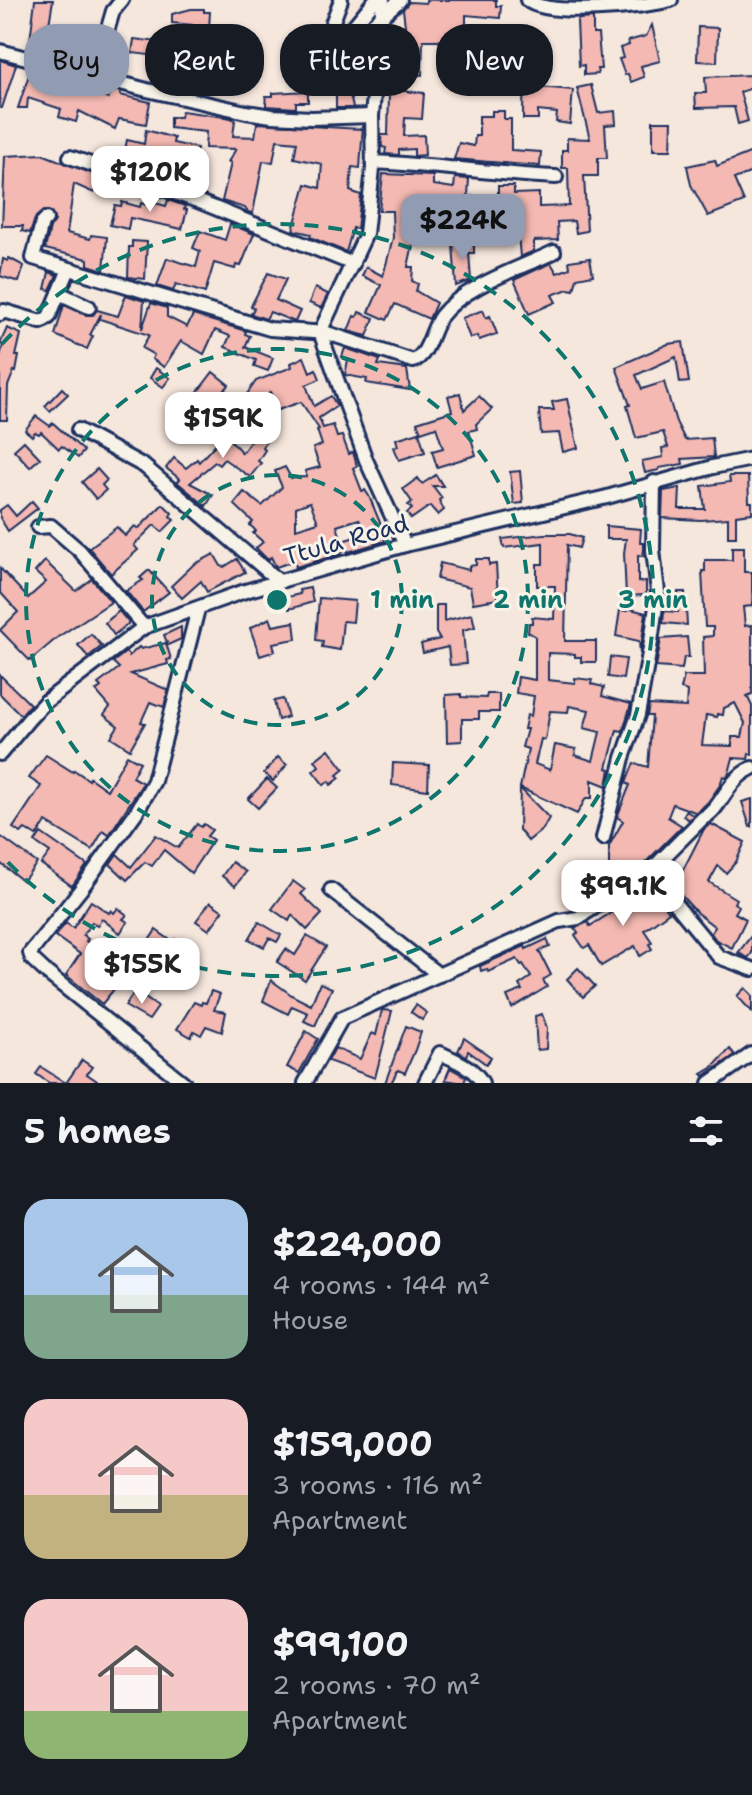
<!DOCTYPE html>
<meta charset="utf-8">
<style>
body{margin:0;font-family:"Shantell Sans",sans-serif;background:#242831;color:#f1f3f6;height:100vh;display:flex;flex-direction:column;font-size:30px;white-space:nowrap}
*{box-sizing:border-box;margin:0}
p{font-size:26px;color:#9ea1a6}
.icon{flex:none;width:44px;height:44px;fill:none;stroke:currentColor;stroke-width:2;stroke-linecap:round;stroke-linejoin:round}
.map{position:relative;height:1083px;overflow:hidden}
.side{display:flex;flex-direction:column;background:#171b24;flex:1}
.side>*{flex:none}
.hud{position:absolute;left:24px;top:24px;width:704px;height:72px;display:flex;gap:16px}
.price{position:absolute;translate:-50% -68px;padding:0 18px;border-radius:16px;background:#fff;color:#222;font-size:26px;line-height:52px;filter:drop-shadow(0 2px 4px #0008)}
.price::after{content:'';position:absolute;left:50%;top:48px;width:24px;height:18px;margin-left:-12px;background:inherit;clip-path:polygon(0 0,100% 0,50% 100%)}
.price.current{background:#919bb2;color:#111}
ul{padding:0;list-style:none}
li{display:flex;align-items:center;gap:24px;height:200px;padding:0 24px}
li span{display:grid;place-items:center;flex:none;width:224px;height:160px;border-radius:24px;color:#555}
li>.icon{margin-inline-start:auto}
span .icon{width:96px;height:96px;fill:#fffc;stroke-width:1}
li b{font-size:34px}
h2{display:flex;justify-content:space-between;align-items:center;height:96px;padding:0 24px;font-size:34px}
.chip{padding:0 28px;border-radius:32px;background:#171b24;box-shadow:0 2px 6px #0004;font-size:28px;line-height:72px}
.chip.current{background:#919bb2;color:#111}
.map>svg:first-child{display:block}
</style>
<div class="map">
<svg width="752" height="1083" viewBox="0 0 752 1083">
<rect width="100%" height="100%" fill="#f6e7dd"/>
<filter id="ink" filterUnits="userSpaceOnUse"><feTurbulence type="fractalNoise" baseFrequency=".0125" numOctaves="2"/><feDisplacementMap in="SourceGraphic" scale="16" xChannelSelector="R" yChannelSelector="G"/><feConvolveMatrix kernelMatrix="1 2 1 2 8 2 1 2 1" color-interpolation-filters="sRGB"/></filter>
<g filter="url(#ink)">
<g fill="#f4b9b2" stroke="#1b2f5e" stroke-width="2" fill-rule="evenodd">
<path d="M35 0H53L46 43 71 49 78 31 97 35 94 42 88 41 83 64 29 49Z"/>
<path d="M426 0H496V6H501L500 18 466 15V40H496V44H506L507 54 467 55V50H457V47H440L439 40H423L422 75 395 73 396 61H390L391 51H406V43H410V36L401 35V26H405L403 9 409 2 426 3Z"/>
<path d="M191 9H204V12H210L208 45 192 44V25L172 23V14Z"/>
<path d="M593 18V34H598L601 69H597L598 74 584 75V65L579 66 577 21 580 19Z"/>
<path d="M652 25 660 61 641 66 644 77 631 82 628 74 625 75 619 59 623 58 620 48 629 45 628 41 646 36Z"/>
<path d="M698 27 718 28 717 62 697 61Z"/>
<path d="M524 33H539V87L573 90 570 124 556 122 557 113 538 111V119H523Z"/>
<path d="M134 39 159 42 157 56 132 53Z"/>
<path d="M363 45H365L366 65H349V58Z"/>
<path d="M180 46 199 48 200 72 179 70Z"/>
<path d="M0 60 16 65 2 108H0Z"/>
<path d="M31 69 48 73 44 84 66 91 67 87 71 88 72 86 108 99 113 90 121 92 120 95 150 102 146 124 119 119 115 129 79 111 76 122 59 117 61 109 28 98 27 108H18Z"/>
<path d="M750 75 752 88 740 92 748 121 738 124 734 107 696 108 695 93H706L705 77Z"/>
<path d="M155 76 181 80 180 88 154 82Z"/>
<path d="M591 85 598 113 615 111 616 124 605 125 607 158H598V176H584L587 231 576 233 574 221 557 222 558 240 534 241V251L520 257 517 223H488V229L475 228 476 217H459L458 229 446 228 448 215 423 216V225L417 245 413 244 408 267H413L412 281 418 284 416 291 436 303 429 319 395 304 387 320 369 312 381 285 362 276 366 267 383 276 393 238 392 211H379L383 174 433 176V185L454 188 455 178 469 179 468 196 498 197V186H514V194L539 193V207L569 206 568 168H562V150H567V138L590 139 577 88Z"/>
<path d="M336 90H349L353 108H336Z"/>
<path d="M394 90 424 93 422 119 405 118 404 136 424 135 425 155 414 156V149L399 150V155L385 154 386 148 382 147 381 135H388L389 94H394Z"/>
<path d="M308 91V102H296V108L266 106V96H273V93Z"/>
<path d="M182 111 231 118 235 120 233 136 255 137 257 123 361 129 363 125 360 168 352 167 350 191 361 195 357 229 353 228 346 252 310 237 311 234 293 230 306 184 320 188 322 164 294 158 297 142 277 140 273 162 263 161 253 213 248 212 245 208 222 201 231 163 228 162 236 149 205 148 206 132 170 128V117H180Z"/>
<path d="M492 111H504V119H511V150L541 152 540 166 454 159 459 143 474 146 475 136H479V116H492Z"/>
<path d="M653 121H672L671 150H653Z"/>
<path d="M146 130 174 138 173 143 197 148 194 167 168 163 165 175 122 165 127 140 144 144Z"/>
<path d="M752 152V172L734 179 744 202 708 216 691 185 687 166 715 160 717 166Z"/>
<path d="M42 154 101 177 94 193 74 184 67 233 90 239 91 235 107 237 104 270 88 265V259L45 249 50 228 55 221 49 211H43L36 217 30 233 22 231 23 226H2L5 156Z"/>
<path d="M168 200 185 206 184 209 187 210 182 229 130 218 128 229 110 225 115 205 121 206 122 202 140 207 141 203 147 205 148 201 166 206Z"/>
<path d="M230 224 254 234 241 266 236 265 235 269 214 263 205 293 176 284 173 291 157 286 167 258 196 267 200 251 193 248 200 231 225 240Z"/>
<path d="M132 241 147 242 145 279 128 277 129 247H132Z"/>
<path d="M474 242V253H469L471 280 456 286 453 244Z"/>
<path d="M9 258 24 266 19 282 0 276 3 259 8 261Z"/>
<path d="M590 258 593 275 577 278 574 290 568 289 552 295 556 302 529 314 514 280 551 263 557 273 570 268 569 261Z"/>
<path d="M49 272 57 275 50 290 45 289Z"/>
<path d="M268 273 286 279 276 300 300 311 295 322 270 312 266 319 251 314 254 308 251 306Z"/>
<path d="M315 288 328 294 321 308 309 303Z"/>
<path d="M126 295 144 301 142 329 151 303 167 308V317L187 327 193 315 246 331 245 334 250 336 245 347 273 358 268 371 254 366 256 360 225 347 230 336 215 330 204 354 181 341 164 367 152 359 154 355 142 348 149 335 100 319 101 314 90 335 93 336 87 349 55 335 64 305 86 315H93L97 310 118 316Z"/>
<path d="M483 310 486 318 490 316 497 334 479 340 477 336 470 338 462 318Z"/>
<path d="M359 312 374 318 367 336 348 331 354 316 357 317Z"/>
<path d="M7 328 21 334 16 356H19L16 372 14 371 8 386 7 420H0V357L3 345 0 344Z"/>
<path d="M683 342 689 382 680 383 676 357 636 375 642 389 664 382 676 422 685 440 712 438 714 457 682 459 683 464 659 468V470L645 473 642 461 663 457 662 448 668 447 663 432 636 438 627 406 630 405 616 367 668 344Z"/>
<path d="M345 348 380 360 378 365 407 369 410 390 366 383 367 379 345 375 348 360 342 357Z"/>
<path d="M304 357 310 372 316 369 320 379 306 385 314 406 331 396 337 406 319 418 323 428 333 425 337 437 342 436 349 454 353 452 357 466 353 468 362 491 365 490 369 496 386 537 384 538 385 541 348 552 347 549 337 555 296 567 294 561 276 567 271 557 268 560 256 548 263 542 253 533 256 531 250 525 253 522 234 504 244 492 262 506 282 487 275 471 285 467 291 478 307 477 305 471 320 467 313 448 322 445 317 430 319 429 301 402 278 410 270 392 251 419 244 414 253 402 245 397 256 381 292 367 291 363ZM310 502 318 522 296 529V507ZM359 519 365 534 342 541 337 526Z"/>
<path d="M156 368 170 378 163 387 150 378Z"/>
<path d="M213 372 229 385 219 397 216 395 207 402 196 394Z"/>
<path d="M62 388 68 394 50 411 45 406Z"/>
<path d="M460 393 464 410 479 396 492 409 476 424 477 429 469 431 476 455 437 467 432 451 443 448 436 427 421 432 417 422 452 411 448 396Z"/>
<path d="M567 399 578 448 563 452 559 433 541 434 539 410H554L552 402Z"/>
<path d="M184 402 191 407 177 436 167 430Z"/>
<path d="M36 416 50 426 53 423 84 451 78 458 62 446 59 449 41 432 39 434 35 432 32 436 25 430Z"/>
<path d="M257 420 273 433 262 447 265 450 258 461 261 463 250 477 224 459 219 465 215 462 190 483 213 495 206 506 177 482 180 479 166 468 174 458 186 468 197 459 199 462 225 434 242 453 252 439 246 433Z"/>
<path d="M419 432 425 452 399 460 394 447 398 446 396 439Z"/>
<path d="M24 441 40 458 30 467 14 450Z"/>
<path d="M97 469 107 480 102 485 106 490 96 499 82 482Z"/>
<path d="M520 471 523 503 514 504 510 472Z"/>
<path d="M436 475 443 486H433L442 498 439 500 444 510 438 515 430 506 411 519 407 513 412 509 408 505 412 502 403 489 418 478 422 484Z"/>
<path d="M729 476H748L749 502H752V513L736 515V537H728V518L701 520 662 518 663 491 680 488 679 509H705L702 486 730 482Z"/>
<path d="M32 501 38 508 8 531 0 518V510L7 505 16 516Z"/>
<path d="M163 504 172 513 170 516 174 520 162 532 154 525 134 545 138 550 111 574 89 548 117 527 125 536 135 526 138 529Z"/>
<path d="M606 526 641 529 640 543H644V550L643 556 638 555V582L646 581V595L626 596 624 553 626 539H606Z"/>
<path d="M544 534H570L582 538 579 548 567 545 565 641H596V662H581V657H575V654L548 653V680L575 683V678L592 680 591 684 604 687 602 696 631 704 623 731 617 730 607 768 610 769 607 786 592 780V798H586L577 814 520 788 528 749 522 747 527 729H524L527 715 531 716 534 696 516 693 518 677 535 680V636L528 632 529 623H532V617L554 619 555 586H537V564H543V543L504 548 502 539ZM569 706 589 710 584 728 600 732 593 761 575 755 576 749 555 745 550 770 535 764 541 739 545 740 550 711 568 712Z"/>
<path d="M732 547H744V572H752V606L743 607 745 626 752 625V694L747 696 752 706V754H749L748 759 733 758 729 773 726 777 723 776 720 785 708 802 689 820 683 816 686 811 693 815 695 812 673 804 668 817 682 826 643 865 623 878 619 871H609V846L623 821 617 817 630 785 626 783 634 763 648 767 652 716H647L649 705 686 707 687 691 681 689 684 676H704L703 637 713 636V627H705L702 571H705V560H732ZM735 703 745 723 742 737H732V746L702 745 706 715 717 717V714L723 715 724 708Z"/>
<path d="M214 554 221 566 224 567 237 559 245 572 207 592 201 581 182 598 171 586 193 565Z"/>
<path d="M476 559H489V565L496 564 498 599 473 603 470 587 437 579 440 563 469 570V566L476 565Z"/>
<path d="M45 561 76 591 92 579 111 602 58 637 30 661 0 630 18 612 0 592V568L28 598 46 582 35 572Z"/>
<path d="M149 570 169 592 143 612 126 591 143 580 140 578Z"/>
<path d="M310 588 313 602 289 609 287 597 300 594 299 590Z"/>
<path d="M678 592H685L687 625 663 623 664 611 678 612Z"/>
<path d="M319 598 355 601 353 622 343 621 340 650 322 647 323 641 316 640Z"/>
<path d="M436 605H444V621L472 614 475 627 463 630 466 664 450 665 448 647 423 653 421 644 440 639 436 633Z"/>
<path d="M627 608 646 613 640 654 639 641 616 636 620 610 627 611Z"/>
<path d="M119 611 129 623 114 635 105 623Z"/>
<path d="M270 618 273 626 294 622 296 639 273 643 275 651 260 656 250 628Z"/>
<path d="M181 627V639L168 645 164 635Z"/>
<path d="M91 634 102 646 88 657 78 645Z"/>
<path d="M687 637 689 657H684L682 669 656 667 661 639Z"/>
<path d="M166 643 171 659 167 660 168 664 131 674 168 690 164 707 150 702 141 722 145 723 130 749 111 737 118 726 104 715 110 707 96 691 101 687 98 684 119 668 113 662 126 652 129 656 139 647 141 649Z"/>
<path d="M610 657 626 659 623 679 608 677Z"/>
<path d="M0 675 30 704 21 715 0 694Z"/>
<path d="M461 694V697L486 698 487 694H499V712H479V719H462V741L447 742 446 695Z"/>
<path d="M283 699 288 717 278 720 274 701Z"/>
<path d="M329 749 344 769 337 775 340 778 331 785 329 781 324 785 313 771 319 766 315 760Z"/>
<path d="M46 755 73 772 74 770 89 780 90 778 107 790 127 755 140 762 132 777 143 783 109 835 103 831 92 850 46 822 36 836 25 829 21 833 13 828 41 786 29 778Z"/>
<path d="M278 757 287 765 273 781 264 773Z"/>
<path d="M393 763 429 765 428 790 392 785Z"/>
<path d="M267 779 277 788 258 808 248 799Z"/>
<path d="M520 788 549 818 543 829 528 841 519 830Z"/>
<path d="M752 799V827H750L742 802Z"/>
<path d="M197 824 201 827 204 824 212 830 207 836 213 840 191 873 164 850 152 866 145 862 127 880 110 864 117 854 131 867 156 835 178 848Z"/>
<path d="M711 824 745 842 736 862 726 873 718 866 709 882 736 899 734 903 739 906 735 913 746 919 732 948 716 940 711 933 715 927 697 913 661 873 673 860 683 870 704 829Z"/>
<path d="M41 833 87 865 72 886 41 864 50 852 35 842Z"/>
<path d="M0 836 37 863 23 881 0 863Z"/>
<path d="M232 862 246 872 235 886 222 876Z"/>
<path d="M293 881 305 890 301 894 322 914 307 930 292 915 289 921 272 909Z"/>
<path d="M647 884 669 912 644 930 652 942 649 944 652 949 640 956 635 946 601 966 589 945 584 948 575 935 578 933 574 928 588 922 590 926 631 900 638 895 636 891Z"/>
<path d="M91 901 109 913 111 910 114 913 118 908 127 915 123 919 128 922 120 933 102 919 97 926 92 922 83 935 88 939 86 941 110 957 115 951 133 966 102 1004 66 975 80 954 55 936 66 923 73 928Z"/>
<path d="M210 902 223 911 209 930 196 921Z"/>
<path d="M259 922 281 935 277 942 269 938 264 947 249 939Z"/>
<path d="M156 930 173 942 175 939 187 949 162 981 148 969 146 971 134 963Z"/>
<path d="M752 935V953L748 958 738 953Z"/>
<path d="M307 936 326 947 305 980 277 962 286 949 295 955Z"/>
<path d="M547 939 550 947 539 951 551 975 543 980 547 987 512 1008 507 996 522 990 519 985 531 977 523 964 521 965 517 959 488 972 487 969 481 971 480 966 525 946 526 949Z"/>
<path d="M578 968 595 986 583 997 567 979Z"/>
<path d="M271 980 293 996 311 1005 320 983 332 988 315 1026 304 1021 308 1013 292 1006 288 1014 263 1001Z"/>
<path d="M745 988 752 995V1012L737 996Z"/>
<path d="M135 991 158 1007 149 1020 125 1006Z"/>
<path d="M211 991 220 994 214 1010 226 1012 222 1032 206 1026 201 1035 194 1031 191 1037 177 1029 194 1002 201 1005 202 1002 206 1003Z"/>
<path d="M416 1005 427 1013 422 1020 411 1012Z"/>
<path d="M382 1010 392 1011 375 1078 328 1061 335 1048 360 1059 372 1033 376 1035Z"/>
<path d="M542 1014 547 1028 546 1049 537 1050 535 1016Z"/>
<path d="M406 1026 421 1032 415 1050 405 1073 398 1070 391 1083H385Z"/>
<path d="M306 1031 318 1039 299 1073 287 1067Z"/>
<path d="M464 1038 491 1057 486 1064 468 1051 466 1056 458 1051Z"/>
<path d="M730 1049 735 1055 704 1076 702 1074 712 1068Z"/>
<path d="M82 1060 92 1067 87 1074 100 1083H66Z"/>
<path d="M41 1067 52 1074 66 1083H49L36 1074Z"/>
<path d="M450 1068 466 1077 464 1083 445 1080Z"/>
</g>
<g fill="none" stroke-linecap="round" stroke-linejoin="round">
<defs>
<g id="minor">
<path d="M341 0 311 79 400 0"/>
<path d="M383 0 372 116 373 168 366 234 320 332 366 460 405 545"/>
<path d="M527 0C549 18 643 7 671 0"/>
<path d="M334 50 375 0"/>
<path d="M0 51 147 90 246 112 272 116 312 118 372 116"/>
<path d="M115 75 97 66 113 11 122 0"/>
<path d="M70 157 195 200 353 264"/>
<path d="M373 162C435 165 495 174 556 177"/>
<path d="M46 219 42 223 33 258 270 329 327 333 413 361C429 355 431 329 441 316 464 286 521 268 554 252"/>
<path d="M59 293 89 307"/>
<path d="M0 314 4 311 41 322 49 317 69 269"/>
<path d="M78 430 144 466 280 582"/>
<path d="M38 527 51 526 80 551 144 627"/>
<path d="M0 754 29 719 45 702 144 627 242 592 405 545 607 497 713 467 752 459"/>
<path d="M752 768C725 781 722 809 703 818L649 872 719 957 752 969"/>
<path d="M603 838 623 758 638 715 651 642 658 592 653 550 654 482"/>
<path d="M331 890 439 975"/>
<path d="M184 1083 47 973 32 959 30 953 81 889 137 811 154 781 198 609"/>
<path d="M305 1083 342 1018 559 921 578 918 649 872"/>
<path d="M425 1083 440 1053C455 1060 474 1067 482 1083"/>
<path d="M710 1083 752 1054"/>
</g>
</defs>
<use href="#minor" stroke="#1b2f5e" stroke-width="18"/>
<use href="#minor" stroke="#f7f3e8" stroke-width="12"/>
</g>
</g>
<g fill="none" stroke="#0f766e" stroke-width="4" stroke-dasharray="14 10">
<circle cx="277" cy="600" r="125"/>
<circle cx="277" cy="600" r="251"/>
<path d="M2 344A376 376 0 1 1 2 856"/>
</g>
<g text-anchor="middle" stroke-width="6" stroke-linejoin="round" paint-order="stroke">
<g font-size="24" fill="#1b2f5e" stroke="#f7f3e8">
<text transform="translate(346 540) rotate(-16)" y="8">Ttula Road</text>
</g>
</g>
<circle cx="277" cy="600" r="12" fill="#0f766e" stroke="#f7f3e8" stroke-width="4"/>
<g font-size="24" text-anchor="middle" font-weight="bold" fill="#0f766e" stroke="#f7f3e8" stroke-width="6" stroke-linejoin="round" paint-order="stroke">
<text x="402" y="608">1 min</text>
<text x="528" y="608">2 min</text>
<text x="653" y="608">3 min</text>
</g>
</svg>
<b class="price" style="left:150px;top:214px">$120K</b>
<b class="price current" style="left:463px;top:262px">$224K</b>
<b class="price" style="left:223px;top:460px">$159K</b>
<b class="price" style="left:623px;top:928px">$99.1K</b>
<b class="price" style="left:142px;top:1006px">$155K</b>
<div class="hud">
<a class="chip current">Buy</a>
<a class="chip">Rent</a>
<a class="chip">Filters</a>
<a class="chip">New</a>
</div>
</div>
<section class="side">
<h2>5 homes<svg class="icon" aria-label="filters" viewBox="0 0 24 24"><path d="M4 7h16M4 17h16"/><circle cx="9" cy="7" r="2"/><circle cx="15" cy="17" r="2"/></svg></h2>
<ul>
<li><span style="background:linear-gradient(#a9c7e8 60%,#7fa58c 0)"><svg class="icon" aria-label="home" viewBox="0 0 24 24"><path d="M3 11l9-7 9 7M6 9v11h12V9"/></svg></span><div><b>$224,000</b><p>4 rooms · 144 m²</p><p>House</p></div></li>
<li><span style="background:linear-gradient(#f6c9c9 60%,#c2b280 0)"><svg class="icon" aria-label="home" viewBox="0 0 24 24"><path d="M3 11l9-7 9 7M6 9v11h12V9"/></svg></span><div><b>$159,000</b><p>3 rooms · 116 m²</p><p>Apartment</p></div></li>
<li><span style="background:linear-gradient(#f6c9c9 70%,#8fb573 0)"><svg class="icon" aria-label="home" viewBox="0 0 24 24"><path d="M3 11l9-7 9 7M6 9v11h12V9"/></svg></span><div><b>$99,100</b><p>2 rooms · 70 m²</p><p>Apartment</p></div></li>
</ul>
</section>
